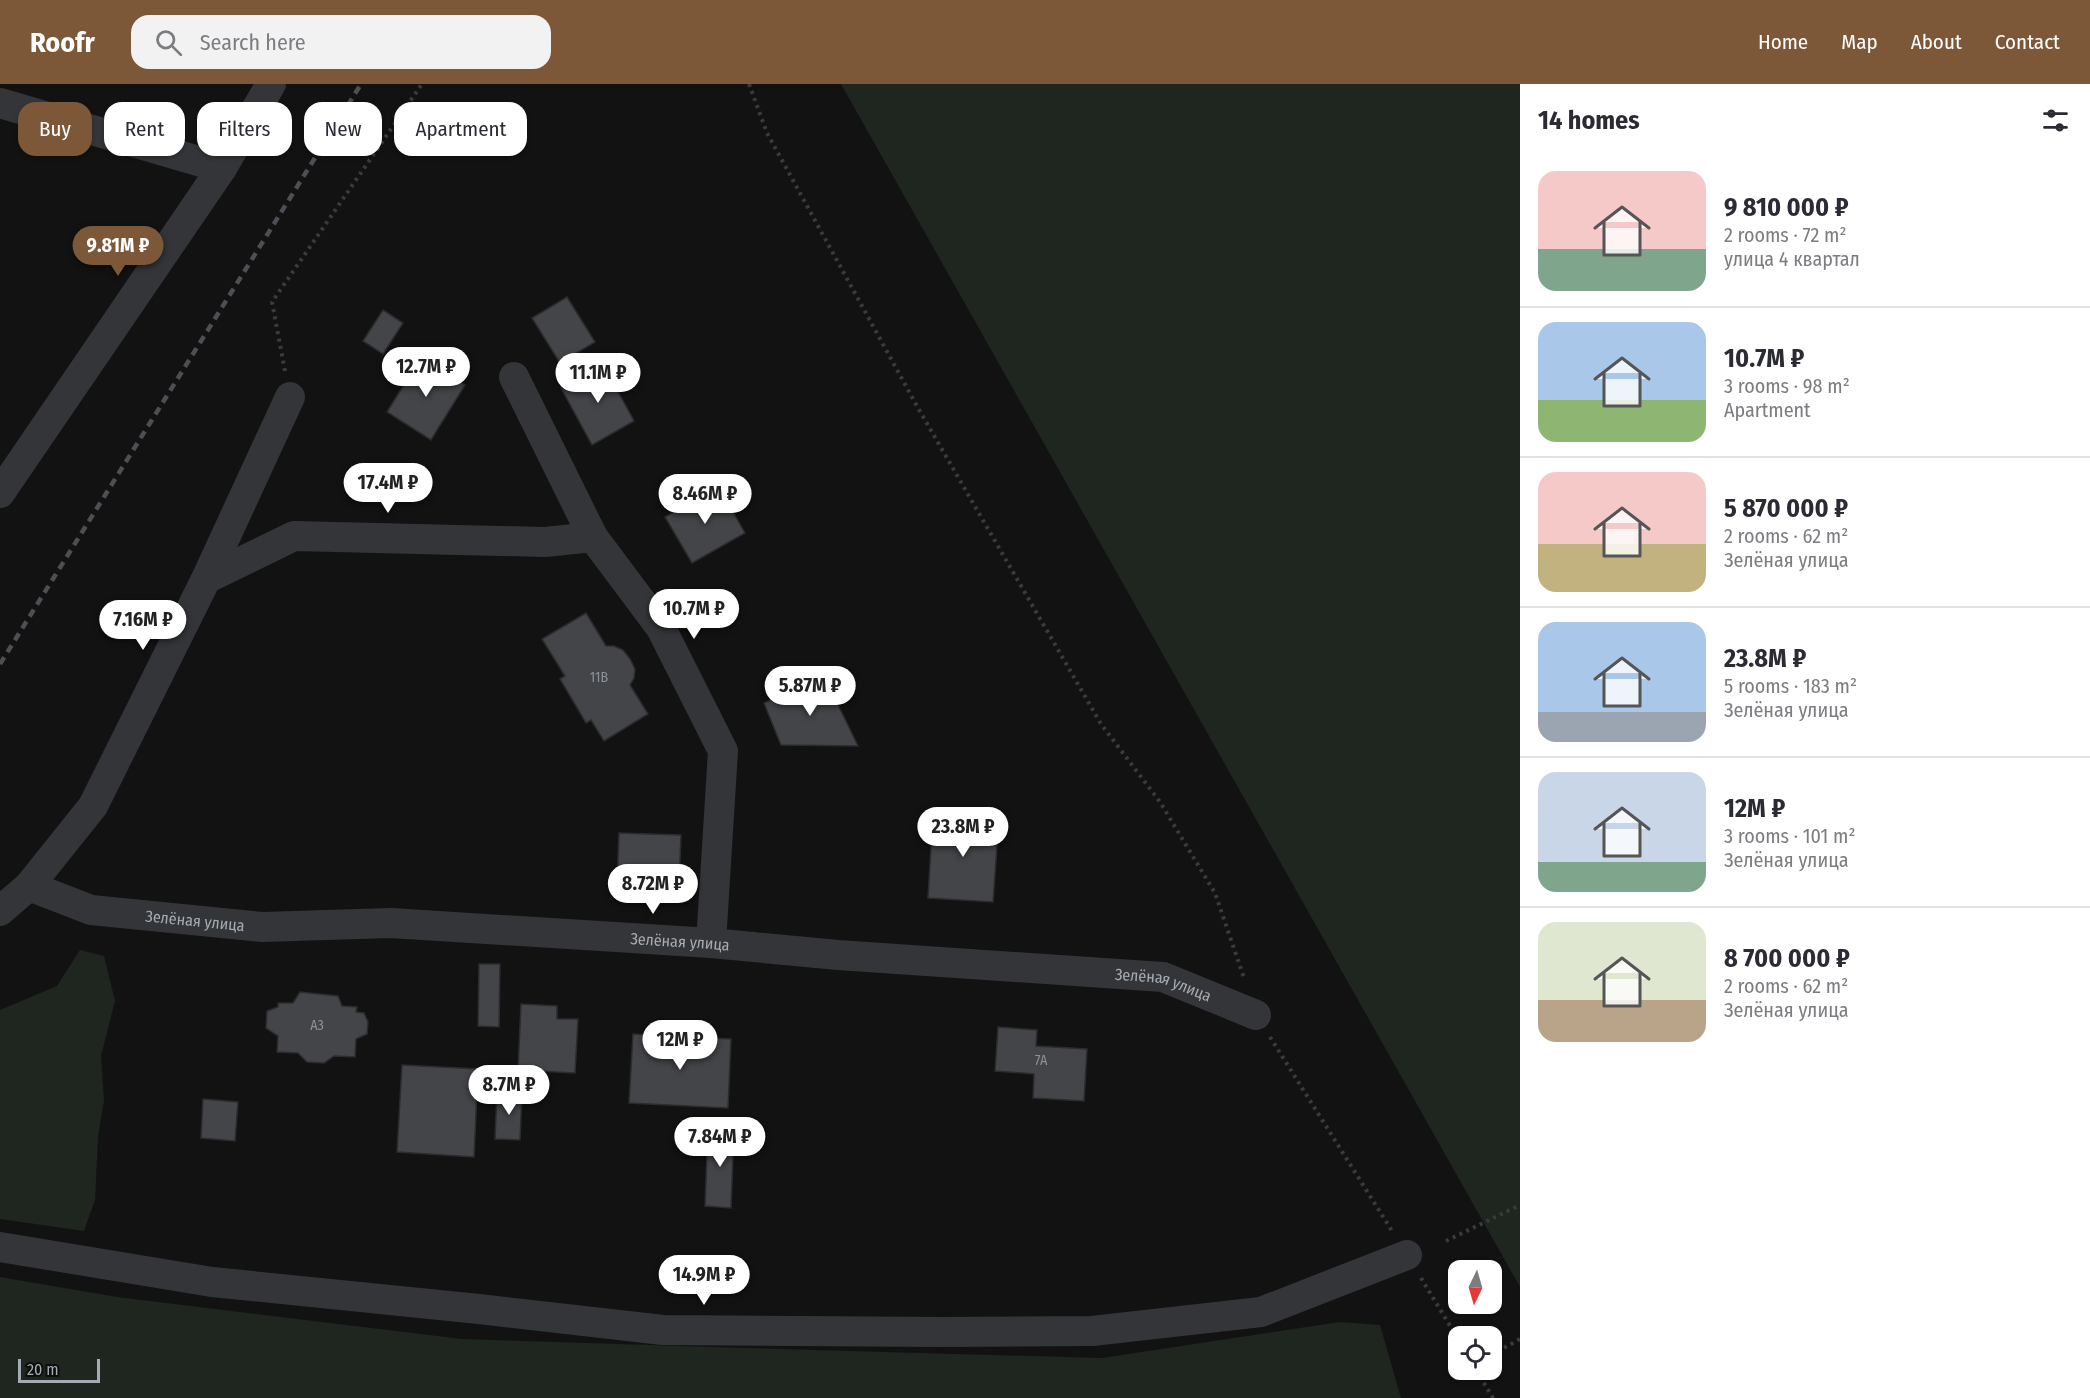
<!DOCTYPE html>
<meta charset="utf-8">
<style>
body{margin:0;font-family:"Fira Sans Condensed",sans-serif;background:#f2f2f3;color:#2b2b33;height:100vh;display:flex;flex-direction:column;font-size:22px;white-space:nowrap}
*{box-sizing:border-box;margin:0}
p{font-size:20px;color:#7c7c81}
.icon{flex:none;width:33px;height:33px;fill:none;stroke:currentColor;stroke-width:2;stroke-linecap:round;stroke-linejoin:round}
.map{position:relative;flex:1;overflow:hidden}
.side{display:flex;flex-direction:column;background:#fff;width:570px}
.side>*{flex:none}
.banner{position:absolute;left:18px;top:18px;width:570px;height:54px;display:flex;gap:12px}
.needle{width:39px;rotate:185deg}
.tools{position:absolute;left:1448px;top:1176px;display:grid;gap:12px}
.tools a{display:grid;place-items:center;width:54px;height:54px;border-radius:12px;background:#fff;box-shadow:0 2px 4px #0004;font-size:30px}
.scale{position:absolute;left:18px;bottom:15px;width:82px;box-sizing:border-box;padding-left:6px;border:3px solid #a5abb2;border-top:0;font-size:16px;line-height:21px;white-space:nowrap;color:#a5abb2;-webkit-text-stroke:4px #0d0d0e;paint-order:stroke}
.price{position:absolute;translate:-50% -51px;padding:0 14px;border-radius:21px;background:#fff;color:#222;font-size:20px;line-height:39px;filter:drop-shadow(0 2px 3px #0008)}
.price::after{content:'';position:absolute;left:50%;top:36px;width:18px;height:14px;margin-left:-9px;background:inherit;clip-path:polygon(0 0,100% 0,50% 100%)}
.price.selected{background:#7c5838;color:#fff}
ul{padding:0;list-style:none}
li{display:flex;align-items:center;gap:18px;height:150px;padding:0 18px}
li+li{border-top:2px solid #e1e1e2}
li span{display:grid;place-items:center;flex:none;width:168px;height:120px;border-radius:18px;color:#555}
li>.icon{margin-inline-start:auto}
span .icon{width:72px;height:72px;fill:#fffc;stroke-width:1}
li b{font-size:26px}
h2{display:flex;justify-content:space-between;align-items:center;height:72px;padding:0 18px;font-size:26px}
.pill{padding:0 21px;border-radius:18px;background:#fff;box-shadow:0 2px 4px #0004;font-size:21px;line-height:54px}
.pill.selected{background:#7c5838;color:#fff}
header{display:flex;align-items:center;gap:36px;box-sizing:border-box;height:84px;padding:0 30px;background:#7c5838;color:#fff}
header strong{font-size:28px}
nav{display:flex;gap:33px;margin-inline-start:auto;font-size:21px}
.search{width:420px;height:54px;background:#f2f2f3;display:flex;align-items:center;gap:15px;box-sizing:border-box;padding:0 21px;border-radius:18px;color:#7c7c81;font-size:22px}
main{display:flex;flex:1;min-height:0}
.map>svg:first-child{display:block}
</style>
<header>
<strong>Roofr</strong>
<div class="search"><svg class="icon" aria-label="search" viewBox="0 0 24 24"><circle cx="10" cy="10" r="6"/><path d="M15 15l6 6"/></svg>Search here</div>
<nav><a>Home</a><a>Map</a><a>About</a><a>Contact</a></nav>
</header>
<main>
<div class="map">
<svg width="1520" height="1314" viewBox="0 0 1520 1314">
<rect width="100%" height="100%" fill="#121213"/>
<g fill="#1f251f">
<path d="M841 0H1520V1203Z"/>
<path d="M80 866 104 872 115 917 101 972 104 1016 98 1053 95 1116 84 1147 0 1135V926L57 902Z"/>
<path d="M0 1193 117 1213 462 1255 712 1263 1102 1274 1340 1238 1380 1241 1401 1314H0Z"/>
</g>
<g fill="#444548" stroke="#2c2c2f" stroke-width="1.5">
<path d="M567 213 595 258 560 279 532 234Z"/>
<path d="M383 226 403 239 383 270 363 257Z"/>
<path d="M421 273 465 301 431 356 387 328Z"/>
<path d="M603 280 634 337 592 361 561 304Z"/>
<path d="M718 402 745 449 692 479 665 433Z"/>
<path d="M586 529 606 562H614L623 566 630 575 635 585 634 594 630 601 648 630 604 657 591 636 586 639 560 595 565 592 542 555Z"/>
<path d="M823 590 858 662 781 661 764 619Z"/>
<path d="M933 730 999 734 993 818 928 814Z"/>
<path d="M619 749 681 751 679 803 617 801Z"/>
<path d="M479 880H500L499 943 478 942Z"/>
<path d="M300 908 338 912 342 922 357 923 356 928 364 929 368 938 367 950 356 955 355 973 334 972 324 979 307 978 298 969 277 968 278 952 266 944 267 927 278 923V919H293Z"/>
<path d="M521 920 557 922V935H578L575 989 518 986Z"/>
<path d="M998 943 1037 946 1036 962 1087 965 1084 1017 1033 1014 1034 990 995 987Z"/>
<path d="M633 950 731 955 728 1024 629 1019Z"/>
<path d="M402 981 478 985 474 1073 397 1068Z"/>
<path d="M497 1008 522 1009 520 1056 495 1055Z"/>
<path d="M203 1015 238 1018 235 1057 201 1054Z"/>
<path d="M708 1043 734 1045 731 1124 705 1122Z"/>
</g>
<g fill="none" stroke-linecap="round" stroke-linejoin="round">
<g stroke="#393c3f" stroke-width="4" stroke-dasharray="3 4.5" stroke-linecap="butt">
<path d="M749 0 767 49 918 324 1101 640 1160 718 1215 809 1244 894"/>
<path d="M285 287 272 218 422 0"/>
<path d="M1270 953 1392 1147"/>
<path d="M1446 1157 1520 1121"/>
<path d="M1421 1194 1458 1255"/>
<path d="M1491 1271 1520 1255"/>
<path d="M1476 1286 1493 1314"/>
</g>
<g stroke="#333538" stroke-width="30">
<path d="M0 19 222 84"/>
<path d="M514 293 593 453 661 544 723 667 711 859"/>
<path d="M0 409 222 84 271 0"/>
<path d="M206 495 294 452 545 458 593 453"/>
<path id="s1" d="M29 802 91 826 262 843 391 839 711 859 838 871 1163 893 1256 931"/>
<path d="M0 827 29 802 93 722 206 495 290 313"/>
<path d="M0 1163 212 1198 479 1225 663 1246 942 1248 1092 1247 1261 1228 1407 1171"/>
</g>
<path stroke="#4c4f53" stroke-width="4.5" stroke-dasharray="8 6" stroke-linecap="butt" d="M0 580 361 0"/>
</g>
<g text-anchor="middle" stroke-width="4.5" stroke-linejoin="round" paint-order="stroke">
<g font-size="14" fill="#8d9298">
<text x="599" y="598">11В</text>
<text x="317" y="946">А3</text>
<text x="1041" y="981">7А</text>
</g>
<g font-size="16" fill="#a5abb2" stroke="#0d0d0e">
<text dy="6" stroke="none"><textPath href="#s1" startOffset="171">Зелёная улица</textPath></text>
<text dy="6" stroke="none"><textPath href="#s1" startOffset="657">Зелёная улица</textPath></text>
<text dy="6" stroke="none"><textPath href="#s1" startOffset="1143">Зелёная улица</textPath></text>
</g>
</g>
</svg>
<div class="tools">
<a><svg class="needle" viewBox="-14 -14 28 28"><path d="M0-13l5 13h-10z" fill="#e53935"/><path d="M0 13l5-13h-10z" fill="#7c7c81"/></svg></a>
<a><svg class="icon" aria-label="locate" viewBox="0 0 24 24"><circle cx="12" cy="12" r="6"/><path d="M12 2v4M12 18v4M2 12h4M18 12h4"/></svg></a>
</div>
<div class="scale">20 m</div>
<b class="price selected" style="left:118px;top:193px">9.81M ₽</b>
<b class="price" style="left:426px;top:314px">12.7M ₽</b>
<b class="price" style="left:598px;top:320px">11.1M ₽</b>
<b class="price" style="left:388px;top:430px">17.4M ₽</b>
<b class="price" style="left:705px;top:441px">8.46M ₽</b>
<b class="price" style="left:694px;top:556px">10.7M ₽</b>
<b class="price" style="left:143px;top:567px">7.16M ₽</b>
<b class="price" style="left:810px;top:633px">5.87M ₽</b>
<b class="price" style="left:963px;top:774px">23.8M ₽</b>
<b class="price" style="left:653px;top:831px">8.72M ₽</b>
<b class="price" style="left:680px;top:987px">12M ₽</b>
<b class="price" style="left:509px;top:1032px">8.7M ₽</b>
<b class="price" style="left:720px;top:1084px">7.84M ₽</b>
<b class="price" style="left:704px;top:1222px">14.9M ₽</b>
<div class="banner">
<a class="pill selected">Buy</a>
<a class="pill">Rent</a>
<a class="pill">Filters</a>
<a class="pill">New</a>
<a class="pill">Apartment</a>
</div>
</div>
<section class="side">
<h2>14 homes<svg class="icon" aria-label="filters" viewBox="0 0 24 24"><path d="M4 7h16M4 17h16"/><circle cx="9" cy="7" r="2"/><circle cx="15" cy="17" r="2"/></svg></h2>
<ul>
<li><span style="background:linear-gradient(#f6c9c9 65%,#7fa58c 0)"><svg class="icon" aria-label="home" viewBox="0 0 24 24"><path d="M3 11l9-7 9 7M6 9v11h12V9"/></svg></span><div><b>9 810 000 ₽</b><p>2 rooms · 72 m²</p><p>улица 4 квартал</p></div></li>
<li><span style="background:linear-gradient(#a9c7e8 65%,#8fb573 0)"><svg class="icon" aria-label="home" viewBox="0 0 24 24"><path d="M3 11l9-7 9 7M6 9v11h12V9"/></svg></span><div><b>10.7M ₽</b><p>3 rooms · 98 m²</p><p>Apartment</p></div></li>
<li><span style="background:linear-gradient(#f6c9c9 60%,#c2b280 0)"><svg class="icon" aria-label="home" viewBox="0 0 24 24"><path d="M3 11l9-7 9 7M6 9v11h12V9"/></svg></span><div><b>5 870 000 ₽</b><p>2 rooms · 62 m²</p><p>Зелёная улица</p></div></li>
<li><span style="background:linear-gradient(#a9c7e8 75%,#9aa5b1 0)"><svg class="icon" aria-label="home" viewBox="0 0 24 24"><path d="M3 11l9-7 9 7M6 9v11h12V9"/></svg></span><div><b>23.8M ₽</b><p>5 rooms · 183 m²</p><p>Зелёная улица</p></div></li>
<li><span style="background:linear-gradient(#c9d6e8 75%,#7fa58c 0)"><svg class="icon" aria-label="home" viewBox="0 0 24 24"><path d="M3 11l9-7 9 7M6 9v11h12V9"/></svg></span><div><b>12M ₽</b><p>3 rooms · 101 m²</p><p>Зелёная улица</p></div></li>
<li><span style="background:linear-gradient(#dfe7d0 65%,#b9a48a 0)"><svg class="icon" aria-label="home" viewBox="0 0 24 24"><path d="M3 11l9-7 9 7M6 9v11h12V9"/></svg></span><div><b>8 700 000 ₽</b><p>2 rooms · 62 m²</p><p>Зелёная улица</p></div></li>
</ul>
</section>
</main>
